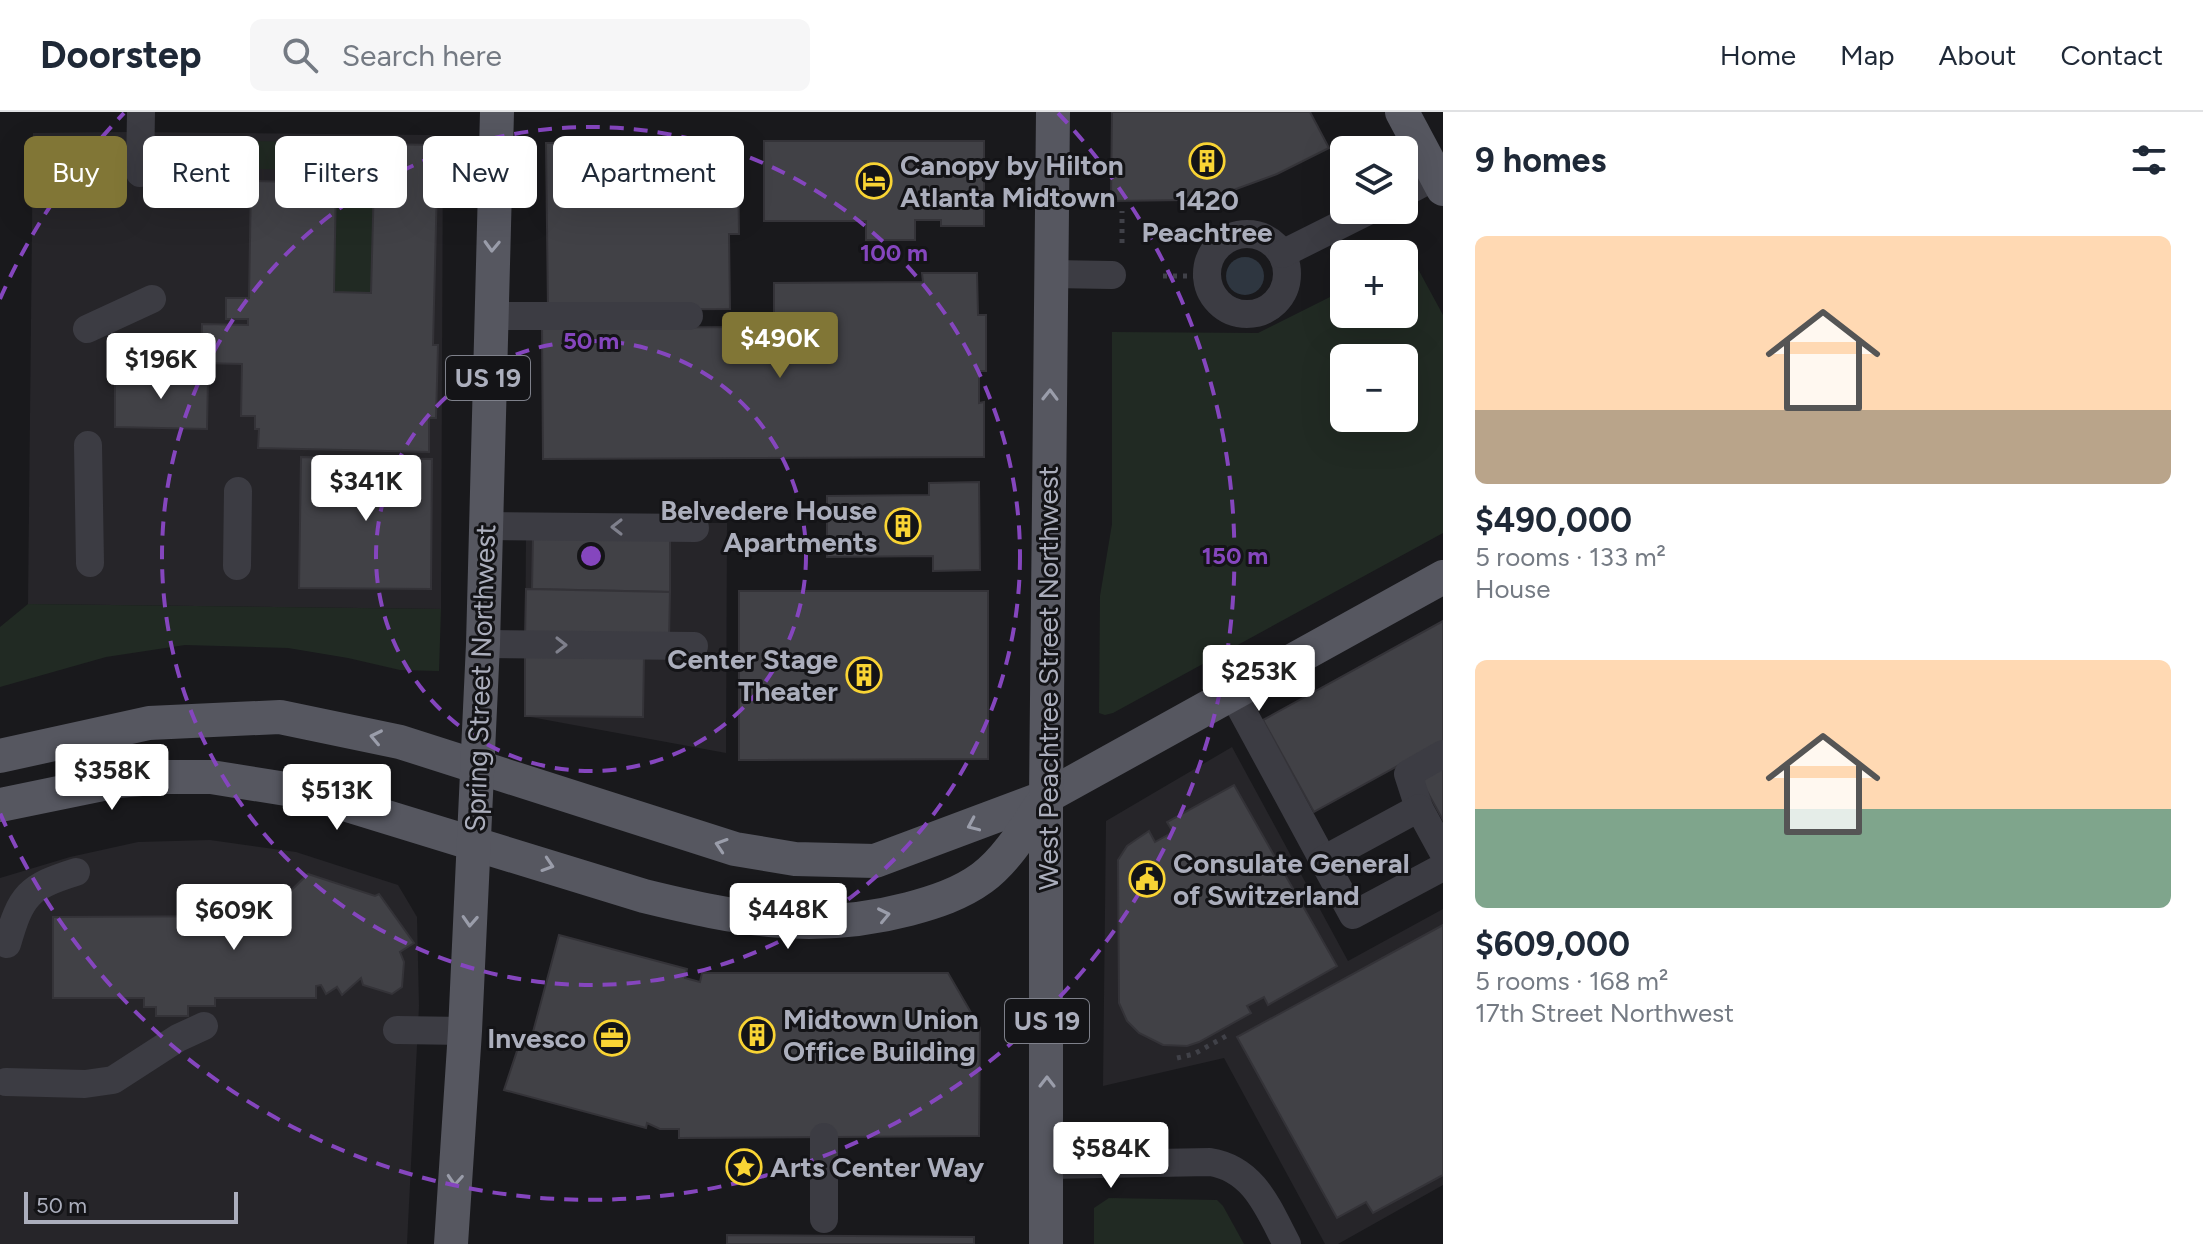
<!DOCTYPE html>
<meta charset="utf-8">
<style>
body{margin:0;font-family:Figtree,sans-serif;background:#f6f6f7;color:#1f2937;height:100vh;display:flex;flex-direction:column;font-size:30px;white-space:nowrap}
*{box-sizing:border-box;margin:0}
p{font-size:26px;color:#747a83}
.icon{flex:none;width:44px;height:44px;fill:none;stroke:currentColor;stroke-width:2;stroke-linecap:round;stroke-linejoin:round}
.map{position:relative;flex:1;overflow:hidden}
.panel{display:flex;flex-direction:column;background:#fff;width:760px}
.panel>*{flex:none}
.top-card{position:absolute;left:24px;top:24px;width:760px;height:72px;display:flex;gap:16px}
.tools{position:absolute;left:1330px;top:24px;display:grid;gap:16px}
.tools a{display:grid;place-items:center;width:88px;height:88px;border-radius:12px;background:#fff;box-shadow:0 8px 32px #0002;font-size:40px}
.scale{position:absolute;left:24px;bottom:20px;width:214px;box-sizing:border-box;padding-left:8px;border:4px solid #abaebc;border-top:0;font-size:22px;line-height:28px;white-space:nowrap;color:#abaebc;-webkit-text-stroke:6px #141417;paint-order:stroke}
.price{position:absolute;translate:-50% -68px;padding:0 18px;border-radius:8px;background:#fff;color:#222;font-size:26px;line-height:52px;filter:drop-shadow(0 2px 4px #0008)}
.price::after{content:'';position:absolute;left:50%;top:48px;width:24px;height:18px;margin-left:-12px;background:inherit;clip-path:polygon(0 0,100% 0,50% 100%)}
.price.active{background:#817636;color:#fff}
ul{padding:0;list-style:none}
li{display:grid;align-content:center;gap:16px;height:424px;padding:0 32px}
li span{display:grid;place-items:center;height:248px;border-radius:12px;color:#555}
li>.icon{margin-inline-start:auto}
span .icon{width:144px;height:144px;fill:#fffc;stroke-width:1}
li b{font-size:34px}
h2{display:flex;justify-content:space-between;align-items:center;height:96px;padding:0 32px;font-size:34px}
.pill{padding:0 28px;border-radius:12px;background:#fff;box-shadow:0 8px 32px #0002;font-size:28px;line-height:72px}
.pill.active{background:#817636;color:#fff}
header{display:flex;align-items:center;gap:48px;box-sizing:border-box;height:112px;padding:0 40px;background:#fff;border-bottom:2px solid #e0e1e3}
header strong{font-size:38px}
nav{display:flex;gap:44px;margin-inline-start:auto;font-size:28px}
.search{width:560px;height:72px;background:#f6f6f7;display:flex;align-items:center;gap:20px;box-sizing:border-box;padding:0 28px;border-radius:12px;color:#747a83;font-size:30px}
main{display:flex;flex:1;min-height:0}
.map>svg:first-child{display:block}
</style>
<header>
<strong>Doorstep</strong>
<div class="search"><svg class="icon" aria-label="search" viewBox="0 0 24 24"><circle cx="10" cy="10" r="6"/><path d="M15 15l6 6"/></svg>Search here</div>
<nav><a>Home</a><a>Map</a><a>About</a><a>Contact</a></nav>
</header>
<main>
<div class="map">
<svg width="1443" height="1132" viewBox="0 0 1443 1132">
<rect width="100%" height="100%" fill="#19191c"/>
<g fill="#262529">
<path d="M124 20 431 23 443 28 441 497 28 492 33 21Z"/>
<path d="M526 410 727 411 726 641 525 604Z"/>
<path d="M1232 635 1348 849 1443 797V1073L1338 1132H1325L1224 946 1103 974 1106 709Z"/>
<path d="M210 728 296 740 398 773 417 805 419 894 407 1132H0V766L70 745 138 730Z"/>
</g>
<g fill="#212a23" fill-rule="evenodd">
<path d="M252 29 375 32 371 181 334 180 336 72 323 71V58L252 57Z"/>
<path d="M1411 144 1443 203V421L1113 601 1105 603 1099 601 1100 484 1112 412V220L1258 221 1344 178V202H1404V148ZM1404 246V306H1344V246Z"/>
<path d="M28 492 441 497 439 559 400 558 348 546 288 536 185 533 106 545 0 575V515Z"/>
<path d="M1109 1086 1217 1088 1223 1094 1244 1132H1094V1096Z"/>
</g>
<circle fill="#2e3640" cx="1245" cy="164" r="19"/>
<g fill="#414146" stroke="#343338" stroke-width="2">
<path d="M1112 0H1310L1329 36 1277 62 1228 80 1187 88 1111 89Z"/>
<path d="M729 29V48H738L739 122H729L730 197 548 198 546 31Z"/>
<path d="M764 29H984V114H941V108H915V128H866V109H764Z"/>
<path d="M375 32 438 33 433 233H438L436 306H429V340L258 336 259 317H255V304H241L242 252 201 251 202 212 248 213V207H226V186H249L251 69 336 71 334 180 371 181Z"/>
<path d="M922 161H977L978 203H986V259H979V291L984 290V345L543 347 542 216 774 215V171L923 170Z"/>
<path d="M115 262 208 264 207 317 115 315Z"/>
<path d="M301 345 432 347 431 477 299 476Z"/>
<path d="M979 370 980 458 933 459V444L827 445V384L929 383V371Z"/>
<path d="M533 426 670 428V480L532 477Z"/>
<path d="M526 477 670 480 669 528 525 526Z"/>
<path d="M739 479H988V647L739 648Z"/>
<path d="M1443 509V629L1314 700 1263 608Z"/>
<path d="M525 543 644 544 643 605 525 604Z"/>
<path d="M1443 649V708L1418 663Z"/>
<path d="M1234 673 1337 854 1268 893 1264 885 1247 894 1251 901 1199 930 1187 934 1163 933 1139 921 1127 909 1119 891 1118 748 1127 734 1137 727 1149 719 1155 730 1173 720 1167 710Z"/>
<path d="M308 762 375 784 379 782 414 831 400 840 404 850 402 875 392 882 363 873 361 866 342 883 337 875 326 882 321 873 316 874V886H215V894H188V904H156V895H144V886H53V805L276 804V793Z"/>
<path d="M1443 813V1063L1373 1101 1366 1090 1337 1106 1237 925Z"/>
<path d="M559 823 687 857 685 866 700 870 702 861H948L980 916 979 1024 679 1026V1017H660L647 1011 646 1016 504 978 519 933 536 937 538 927 534 925 533 920Z"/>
<path d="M727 1123 974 1125V1132H727Z"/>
</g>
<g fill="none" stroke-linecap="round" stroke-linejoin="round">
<g stroke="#404148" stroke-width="5" stroke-dasharray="4 6" stroke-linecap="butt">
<path d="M1122 131V99"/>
<path d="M1163 164H1206"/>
<path d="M1177 946 1194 942 1228 923"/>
</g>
<g stroke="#3c3c43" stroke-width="28">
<path d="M140 61 141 0"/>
<path d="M1404 81 1436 64"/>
<circle cx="1247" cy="162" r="40"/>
<path d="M1282 142 1370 98"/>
<path d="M1052 162 1112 163"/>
<path d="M490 204H689"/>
<path d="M87 217 152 187"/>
<path d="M88 333 90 451"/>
<path d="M486 414 695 416"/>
<path d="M237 454 238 379"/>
<path d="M483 532 694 534"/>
<path d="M1233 582 1323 748"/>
<path d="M1419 696 1408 662 1443 642"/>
<path d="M1443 740 1419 696 1323 748 1353 803 1443 755"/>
<path d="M7 832C21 783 28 775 76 760"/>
<path d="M397 918 465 919"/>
<path d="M6 970 85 972 113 968 178 926 204 914"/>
<path d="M1047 1053 1210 1050C1254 1057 1268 1096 1287 1132"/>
<path d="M824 1107V1025"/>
</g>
<g stroke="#565760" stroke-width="34">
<path d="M1402 0 1443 77"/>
<path d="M0 644 149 611 280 605 400 630 735 737 795 747 875 749 1046 685 1443 465"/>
<path d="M0 693 117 669 166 665H211L305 680 644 784C738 807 814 822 909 797 935 790 960 782 982 766 1009 746 1027 713 1046 685"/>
<path d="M451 1132 465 919 483 532 497 0"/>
<path d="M1046 1132V685L1053 0"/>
</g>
</g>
<defs><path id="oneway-chevron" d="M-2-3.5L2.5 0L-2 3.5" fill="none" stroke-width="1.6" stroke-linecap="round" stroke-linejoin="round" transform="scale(2)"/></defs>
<g stroke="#9a9daa">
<use href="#oneway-chevron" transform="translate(492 134) rotate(92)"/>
<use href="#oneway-chevron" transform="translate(1050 283) rotate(-89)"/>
<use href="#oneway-chevron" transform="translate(376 625) rotate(-168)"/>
<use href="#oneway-chevron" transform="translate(973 713) rotate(156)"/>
<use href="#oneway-chevron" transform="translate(721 733) rotate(-162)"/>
<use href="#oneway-chevron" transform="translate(548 753) rotate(18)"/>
<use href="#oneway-chevron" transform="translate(884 803) rotate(-12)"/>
<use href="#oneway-chevron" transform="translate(470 809) rotate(93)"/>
<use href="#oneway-chevron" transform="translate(1047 970) rotate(-90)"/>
<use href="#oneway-chevron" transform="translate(455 1068) rotate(94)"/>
</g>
<g stroke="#7f808c">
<use href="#oneway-chevron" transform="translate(617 415) rotate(-180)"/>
<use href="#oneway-chevron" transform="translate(561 533)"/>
</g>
<g fill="none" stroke="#8546be" stroke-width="4" stroke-dasharray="14 10">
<circle cx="591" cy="444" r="215"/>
<circle cx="591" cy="444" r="429"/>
<path d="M0 187A644 644 0 0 1 124 1M1058 1A644 644 0 1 1 0 701"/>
</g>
<defs>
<symbol id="building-ring" viewBox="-11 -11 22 22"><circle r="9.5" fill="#141417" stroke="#f9d434" stroke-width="1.5"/><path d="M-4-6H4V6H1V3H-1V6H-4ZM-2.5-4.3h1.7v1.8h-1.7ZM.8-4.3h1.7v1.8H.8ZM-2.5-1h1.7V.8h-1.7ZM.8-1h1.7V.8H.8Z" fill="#f9d434"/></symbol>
<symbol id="hotel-ring" viewBox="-11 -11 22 22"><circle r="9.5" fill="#141417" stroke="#f9d434" stroke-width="1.5"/><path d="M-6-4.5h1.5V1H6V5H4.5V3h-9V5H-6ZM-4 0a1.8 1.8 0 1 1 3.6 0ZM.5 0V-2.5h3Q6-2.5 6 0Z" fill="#f9d434"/></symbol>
<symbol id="civic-ring" viewBox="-11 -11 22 22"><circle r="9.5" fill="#141417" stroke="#f9d434" stroke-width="1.5"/><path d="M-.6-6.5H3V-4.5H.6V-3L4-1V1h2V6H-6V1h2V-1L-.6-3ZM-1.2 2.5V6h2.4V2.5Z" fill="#f9d434"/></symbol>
<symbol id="office-ring" viewBox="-11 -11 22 22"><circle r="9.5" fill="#141417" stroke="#f9d434" stroke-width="1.5"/><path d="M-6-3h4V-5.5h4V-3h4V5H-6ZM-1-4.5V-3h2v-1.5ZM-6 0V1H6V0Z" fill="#f9d434"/></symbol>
<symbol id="sight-ring" viewBox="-11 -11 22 22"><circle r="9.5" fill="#141417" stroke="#f9d434" stroke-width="1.5"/><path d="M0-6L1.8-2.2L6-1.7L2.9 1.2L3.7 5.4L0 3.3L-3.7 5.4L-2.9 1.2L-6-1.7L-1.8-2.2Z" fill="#f9d434"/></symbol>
</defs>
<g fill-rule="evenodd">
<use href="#building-ring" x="1187" y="29" width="40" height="40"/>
<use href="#hotel-ring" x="854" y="49" width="40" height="40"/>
<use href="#building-ring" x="883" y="394" width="40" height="40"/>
<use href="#building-ring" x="844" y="543" width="40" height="40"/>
<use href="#civic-ring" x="1127" y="747" width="40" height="40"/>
<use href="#building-ring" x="737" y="903" width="40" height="40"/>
<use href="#office-ring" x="592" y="906" width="40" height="40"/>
<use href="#sight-ring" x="724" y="1035" width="40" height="40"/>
</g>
<g text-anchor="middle" stroke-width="6" stroke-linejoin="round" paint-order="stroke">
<g fill="#141417" stroke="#7e808a" stroke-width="2">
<rect x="446" y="244" width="84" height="44" rx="6"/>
<rect x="1005" y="887" width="84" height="44" rx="6"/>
</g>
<g font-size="26" font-weight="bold" fill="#abaebc">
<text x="488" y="275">US 19</text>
<text x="1047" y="918">US 19</text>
</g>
<g font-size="28" font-weight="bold" fill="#abaebc" stroke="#141417" text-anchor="start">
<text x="900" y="63">Canopy by Hilton<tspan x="900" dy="32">Atlanta Midtown</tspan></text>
<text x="1207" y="98" text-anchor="middle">1420<tspan x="1207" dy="32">Peachtree</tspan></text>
<text x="877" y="408" text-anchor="end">Belvedere House<tspan x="877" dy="32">Apartments</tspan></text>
<text x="838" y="557" text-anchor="end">Center Stage<tspan x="838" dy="32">Theater</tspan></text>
<text x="1173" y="761">Consulate General<tspan x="1173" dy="32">of Switzerland</tspan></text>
<text x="783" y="917">Midtown Union<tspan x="783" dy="32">Office Building</tspan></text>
<text x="586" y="936" text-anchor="end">Invesco</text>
<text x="770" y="1065">Arts Center Way</text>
</g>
<g font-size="28" fill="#abaebc" stroke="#141417">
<text transform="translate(480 566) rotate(-88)" y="10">Spring Street Northwest</text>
<text transform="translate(1048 566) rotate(-90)" y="10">West Peachtree Street Northwest</text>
</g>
</g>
<circle cx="591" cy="444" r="12" fill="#8546be" stroke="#141417" stroke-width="4"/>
<g font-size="24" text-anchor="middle" font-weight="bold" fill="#8546be" stroke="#141417" stroke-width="6" stroke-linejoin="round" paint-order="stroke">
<text x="894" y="149">100 m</text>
<text x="591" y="237">50 m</text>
<text x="1235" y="452">150 m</text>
</g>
</svg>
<div class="tools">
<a><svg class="icon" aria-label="layers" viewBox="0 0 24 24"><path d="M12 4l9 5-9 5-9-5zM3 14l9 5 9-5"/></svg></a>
<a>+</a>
<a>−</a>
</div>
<div class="scale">50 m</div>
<b class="price active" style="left:780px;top:268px">$490K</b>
<b class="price" style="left:161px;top:289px">$196K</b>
<b class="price" style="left:366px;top:411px">$341K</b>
<b class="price" style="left:1259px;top:601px">$253K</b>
<b class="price" style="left:112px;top:700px">$358K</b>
<b class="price" style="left:337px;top:720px">$513K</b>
<b class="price" style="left:788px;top:839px">$448K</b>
<b class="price" style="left:234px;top:840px">$609K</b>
<b class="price" style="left:1111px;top:1078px">$584K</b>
<div class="top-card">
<a class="pill active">Buy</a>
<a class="pill">Rent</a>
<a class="pill">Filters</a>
<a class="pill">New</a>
<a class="pill">Apartment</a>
</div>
</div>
<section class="panel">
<h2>9 homes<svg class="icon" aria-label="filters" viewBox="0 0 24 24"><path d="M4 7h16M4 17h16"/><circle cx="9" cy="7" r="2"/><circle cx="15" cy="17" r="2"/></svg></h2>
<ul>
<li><span style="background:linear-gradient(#ffd9b3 70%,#b9a48a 0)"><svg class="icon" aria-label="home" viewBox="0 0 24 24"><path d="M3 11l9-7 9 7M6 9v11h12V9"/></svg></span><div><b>$490,000</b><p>5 rooms · 133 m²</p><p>House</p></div></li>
<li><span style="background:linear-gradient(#ffd9b3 60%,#7fa58c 0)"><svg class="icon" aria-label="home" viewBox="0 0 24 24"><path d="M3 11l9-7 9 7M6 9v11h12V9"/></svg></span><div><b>$609,000</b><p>5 rooms · 168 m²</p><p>17th Street Northwest</p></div></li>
</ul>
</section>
</main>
